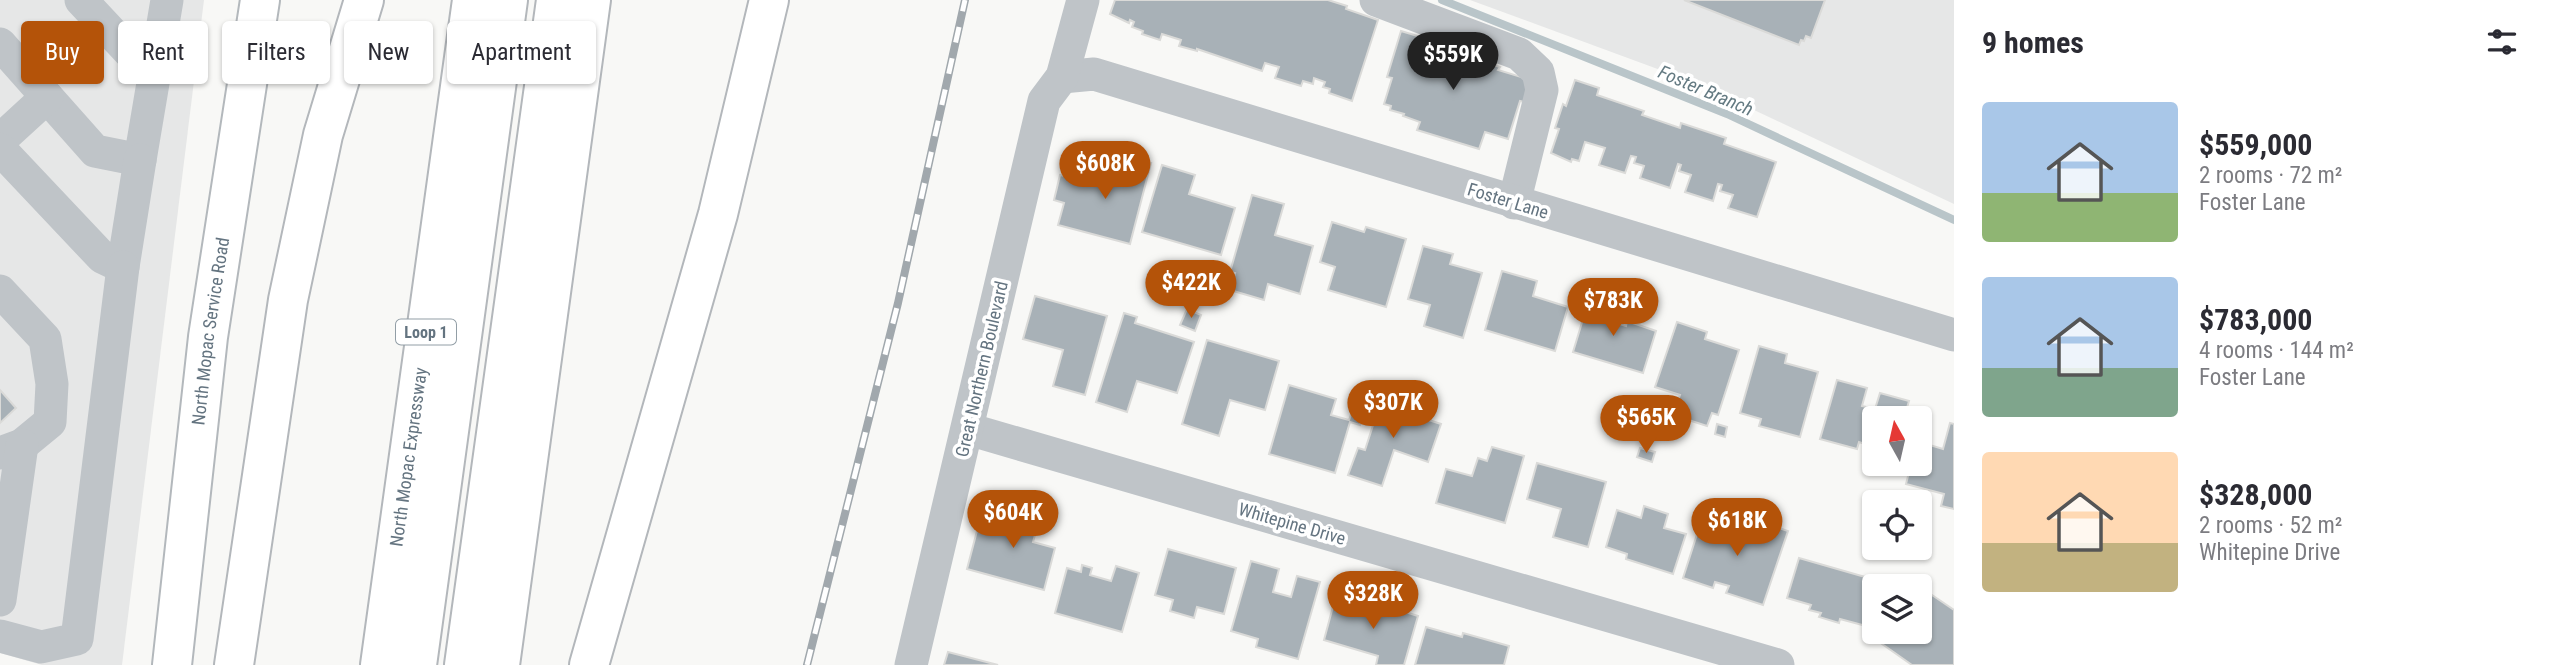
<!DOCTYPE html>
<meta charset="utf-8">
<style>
body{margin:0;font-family:"Roboto Condensed",sans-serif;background:#f7f7f7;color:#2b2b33;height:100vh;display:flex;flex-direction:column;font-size:26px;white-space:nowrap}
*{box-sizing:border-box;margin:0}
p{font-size:23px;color:#7c7c81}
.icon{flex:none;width:38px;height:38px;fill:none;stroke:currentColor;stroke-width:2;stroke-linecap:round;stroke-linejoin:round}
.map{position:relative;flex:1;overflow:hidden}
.sheet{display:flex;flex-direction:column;background:#fff;width:595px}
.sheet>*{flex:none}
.hud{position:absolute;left:21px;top:21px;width:665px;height:63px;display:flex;gap:14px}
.needle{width:46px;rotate:352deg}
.tools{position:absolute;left:1862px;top:406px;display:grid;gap:14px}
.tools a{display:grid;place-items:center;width:70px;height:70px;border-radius:7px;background:#fff;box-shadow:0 2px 5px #0004;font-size:35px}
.price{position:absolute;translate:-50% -60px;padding:0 16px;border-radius:24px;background:#b45309;color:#fff;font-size:23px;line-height:46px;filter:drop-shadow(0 2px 4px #0008)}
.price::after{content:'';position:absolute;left:50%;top:42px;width:21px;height:16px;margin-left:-10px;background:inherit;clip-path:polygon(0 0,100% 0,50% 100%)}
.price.selected{background:#222;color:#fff}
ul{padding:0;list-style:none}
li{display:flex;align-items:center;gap:21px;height:175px;padding:0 28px}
li span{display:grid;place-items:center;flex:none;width:196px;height:140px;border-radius:7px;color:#555}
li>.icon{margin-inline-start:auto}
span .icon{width:84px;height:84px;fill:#fffc;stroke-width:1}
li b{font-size:30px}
h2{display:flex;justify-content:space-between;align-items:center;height:84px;padding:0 28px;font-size:30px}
.pill{padding:0 24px;border-radius:7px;background:#fff;box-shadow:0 2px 5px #0004;font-size:24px;line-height:63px}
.pill.selected{background:#b45309;color:#fff}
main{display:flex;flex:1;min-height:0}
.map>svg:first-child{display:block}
</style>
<main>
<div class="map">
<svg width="1954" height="665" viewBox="0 0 1954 665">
<rect width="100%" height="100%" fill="#f8f8f6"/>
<g fill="#e6e7e7">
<path d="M0 0H204L122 665H42L0 653Z"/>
<path d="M1470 0H1954V204L1701 85Z"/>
</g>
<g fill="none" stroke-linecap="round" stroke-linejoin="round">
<path stroke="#b9c5c9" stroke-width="8" d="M1442 0 1727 114 1954 220"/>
</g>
<g fill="#a8b1b7" stroke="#dadad8" stroke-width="2">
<path d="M1115 0H1328L1347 6 1346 9 1378 20 1352 101 1329 93 1330 89 1323 87 1325 82 1314 78 1313 84 1303 81 1301 86 1275 78 1279 67 1265 63 1262 71 1197 49V51L1179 46 1181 40 1162 34 1160 40 1142 34 1143 31 1132 27 1134 22 1130 20 1129 23 1110 14Z"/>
<path d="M1684 0H1825L1811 38 1806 36 1804 41 1801 40 1799 45Z"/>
<path d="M1401 31 1431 40 1430 44 1500 67 1498 70 1531 80 1524 102 1520 101 1508 139 1485 132 1479 149 1417 130 1420 122 1403 116 1404 114 1390 110 1391 106 1384 104 1392 78 1387 77Z"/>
<path d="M1575 80 1599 88 1597 95 1644 111 1642 115 1680 128 1681 123 1726 138 1724 144 1776 162 1757 217 1728 208 1733 195 1720 191 1722 185 1718 184 1713 201 1685 192 1691 175 1679 171 1681 165 1678 164 1670 188 1640 178 1644 166 1634 163 1636 157 1631 156 1625 173 1599 165 1605 148 1585 142 1579 161 1572 159 1571 162 1551 153 1559 129 1555 128 1563 104 1566 106Z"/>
<path d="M1120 154 1151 163 1130 244 1058 225 1064 203 1054 200 1060 175 1070 177 1071 173 1112 184Z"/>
<path d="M1162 165 1195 175 1189 194 1235 208 1221 255 1142 232Z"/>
<path d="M1252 195 1284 204 1275 235 1313 246 1300 294 1268 284 1264 300 1230 290 1235 273 1230 272Z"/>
<path d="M1332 222 1364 232 1366 227 1406 239 1386 307 1328 290 1335 267 1320 262Z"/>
<path d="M1423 246 1453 254 1450 264 1482 273 1463 338 1424 326 1430 305 1408 299Z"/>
<path d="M1502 271 1537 281 1533 296 1568 307 1555 351 1485 330Z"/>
<path d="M1035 296 1107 316 1085 395 1053 386 1063 350 1023 339Z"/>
<path d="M1590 296 1618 305 1613 322 1626 326 1627 321 1656 331 1643 373 1573 352Z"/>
<path d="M1187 309 1201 315 1195 331 1180 325Z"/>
<path d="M1124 313 1137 317 1135 323 1194 342 1177 393 1137 381 1127 412 1096 402Z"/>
<path d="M1677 322 1707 332 1705 339 1739 350 1718 415 1712 413 1707 426 1673 415 1680 395 1655 387Z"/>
<path d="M1207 340 1279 361 1265 410 1230 400 1219 436 1182 424Z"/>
<path d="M1759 346 1787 354 1785 363 1818 372 1800 437 1759 426 1761 419 1740 413Z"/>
<path d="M1837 380 1867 388 1862 406 1875 409 1880 393 1909 401 1904 418H1874V464H1900L1897 473 1865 464 1871 446 1859 442 1857 449 1820 439Z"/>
<path d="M1289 385 1336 399 1331 415 1349 420 1353 409 1365 412 1360 425 1350 422 1335 473 1269 454Z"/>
<path d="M0 390 16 408 0 423Z"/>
<path d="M1384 391 1408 399 1404 412 1441 424 1428 462 1394 450 1382 486 1348 475 1358 448 1365 450Z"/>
<path d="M1950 423 1954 424V509L1941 506 1944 494 1906 484 1911 464H1920V442L1943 449Z"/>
<path d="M1717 424 1727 427 1725 437 1715 434Z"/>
<path d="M1492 447 1524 456 1505 523 1436 503 1446 469 1472 476 1478 458 1487 461Z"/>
<path d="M1640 448 1655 452 1652 462 1637 457Z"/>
<path d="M1537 463 1606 482 1588 547 1553 537 1561 509 1527 499Z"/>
<path d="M1009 502 1042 510 1033 542 1055 548 1044 590 967 569 978 527 1000 533Z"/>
<path d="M1644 506 1668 514 1664 528 1686 534 1673 574 1626 559 1627 554 1606 547 1617 510 1641 518Z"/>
<path d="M1712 517 1749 530 1753 519 1788 531 1763 605 1726 593 1729 586 1715 582 1713 588 1683 578 1698 531 1707 534Z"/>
<path d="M1168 549 1236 568 1224 614 1197 607 1194 618 1170 611 1173 600 1155 595Z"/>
<path d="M1799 558 1879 581 1878 586H1874V598L1866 626 1840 619 1839 623 1819 617 1821 613 1809 610 1811 605 1787 598Z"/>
<path d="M1251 561 1279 569 1273 592 1291 597 1297 576 1320 582 1298 659 1256 647 1258 639 1231 631Z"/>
<path d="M1082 565 1092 568 1090 575 1111 581 1116 566 1139 573 1122 632 1055 613 1067 568 1081 572Z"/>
<path d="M1932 595 1954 610V665H1912L1875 639 1880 632H1920V604L1924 607Z"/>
<path d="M1335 599 1365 608 1367 600 1418 616 1404 665H1376L1378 656 1324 640Z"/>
<path d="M1426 627 1462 637 1463 633 1509 646 1504 665H1415Z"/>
<path d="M948 652 998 665H944Z"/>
</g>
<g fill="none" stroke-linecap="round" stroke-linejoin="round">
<defs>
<g id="major">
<path id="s1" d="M172 665 208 337 260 0"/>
</g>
<g id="highway">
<path d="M234 665 288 300 323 135 364 0"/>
<path id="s2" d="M380 665 472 0"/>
<path d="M417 665 508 0"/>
<path d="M464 665 556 0"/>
<path d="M500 665 591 0"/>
<path d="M589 665 718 214 769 0"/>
</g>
</defs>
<use href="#major" stroke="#b3b8bc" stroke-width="42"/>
<use href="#highway" stroke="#b3b7bb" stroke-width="42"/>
<g stroke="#bfc4c8" stroke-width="33">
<path d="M81 0 154 78"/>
<path d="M1376 0 1519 54 1538 72 1542 90 1514 203"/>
<path d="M0 44 95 151 140 160 167 0"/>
<path d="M1062 77 1094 74 1954 335"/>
<path d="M0 140 47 97"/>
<path d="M0 149 102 257 123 267 140 160"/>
<path d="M0 291 45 339 52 384 50 422 22 445 0 453"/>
<path d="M968 429 1778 665"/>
<path d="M0 600 22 445"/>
<path d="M0 636 41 647 77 639 123 267"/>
<path d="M911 665 1044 101 1062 77 1083 0"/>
</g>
<use href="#major" stroke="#fff" stroke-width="38"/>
<use href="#highway" stroke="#fff" stroke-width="38"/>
<defs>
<path id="rail" d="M807 665 898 303 965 0"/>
</defs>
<use href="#rail" stroke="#a1a8ad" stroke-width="8"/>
<use href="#rail" stroke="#fff" stroke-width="5" stroke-dasharray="16" stroke-linecap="butt"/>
</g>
<g text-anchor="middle" stroke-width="7" stroke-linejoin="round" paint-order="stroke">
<rect fill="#fff" stroke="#929ea6" stroke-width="2" x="396" y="319.5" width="60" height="25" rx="5"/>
<g font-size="16" font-weight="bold" fill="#647480">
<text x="426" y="338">Loop 1</text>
</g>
<g font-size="18" fill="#647480" stroke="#fff">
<text transform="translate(1508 201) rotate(17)" y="6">Foster Lane</text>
<text dy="6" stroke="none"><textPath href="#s1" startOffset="336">North Mopac Service Road</textPath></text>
<text transform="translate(982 369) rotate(-77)" y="6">Great Northern Boulevard</text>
<text dy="6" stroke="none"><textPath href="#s2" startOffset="210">North Mopac Expressway</textPath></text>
<text transform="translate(1292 524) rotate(16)" y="6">Whitepine Drive</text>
</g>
<g font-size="19" font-style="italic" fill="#647a82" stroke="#fff">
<text transform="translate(1706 90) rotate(23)" y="7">Foster Branch</text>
</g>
</g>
</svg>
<div class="tools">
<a><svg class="needle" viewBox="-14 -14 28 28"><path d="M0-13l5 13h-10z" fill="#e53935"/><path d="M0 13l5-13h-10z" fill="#7c7c81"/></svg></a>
<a><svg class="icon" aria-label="locate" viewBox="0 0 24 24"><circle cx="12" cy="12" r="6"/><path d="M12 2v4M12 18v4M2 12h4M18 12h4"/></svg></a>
<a><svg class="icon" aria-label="layers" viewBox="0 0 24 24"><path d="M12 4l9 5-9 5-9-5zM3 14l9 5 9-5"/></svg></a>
</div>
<b class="price selected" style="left:1453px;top:92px">$559K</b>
<b class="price" style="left:1105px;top:201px">$608K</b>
<b class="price" style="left:1191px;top:320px">$422K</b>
<b class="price" style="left:1613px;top:338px">$783K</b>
<b class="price" style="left:1393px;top:440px">$307K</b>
<b class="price" style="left:1646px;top:455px">$565K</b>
<b class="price" style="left:1013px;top:550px">$604K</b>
<b class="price" style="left:1737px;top:558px">$618K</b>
<b class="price" style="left:1373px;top:631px">$328K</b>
<div class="hud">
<a class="pill selected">Buy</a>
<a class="pill">Rent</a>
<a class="pill">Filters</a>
<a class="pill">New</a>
<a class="pill">Apartment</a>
</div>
</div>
<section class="sheet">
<h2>9 homes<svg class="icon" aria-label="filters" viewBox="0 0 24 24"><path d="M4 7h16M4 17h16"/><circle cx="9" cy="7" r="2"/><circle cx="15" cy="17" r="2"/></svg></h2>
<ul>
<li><span style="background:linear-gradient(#a9c7e8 65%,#8fb573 0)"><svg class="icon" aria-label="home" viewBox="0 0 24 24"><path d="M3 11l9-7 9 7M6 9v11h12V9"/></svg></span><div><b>$559,000</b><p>2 rooms · 72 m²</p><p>Foster Lane</p></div></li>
<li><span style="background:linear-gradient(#a9c7e8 65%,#7fa58c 0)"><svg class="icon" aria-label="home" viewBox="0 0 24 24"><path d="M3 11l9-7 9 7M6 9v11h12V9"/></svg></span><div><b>$783,000</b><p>4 rooms · 144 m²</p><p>Foster Lane</p></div></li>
<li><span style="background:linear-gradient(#ffd9b3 65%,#c2b280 0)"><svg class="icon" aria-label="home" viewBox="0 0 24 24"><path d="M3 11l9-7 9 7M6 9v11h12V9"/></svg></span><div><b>$328,000</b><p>2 rooms · 52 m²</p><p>Whitepine Drive</p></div></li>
</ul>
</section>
</main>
